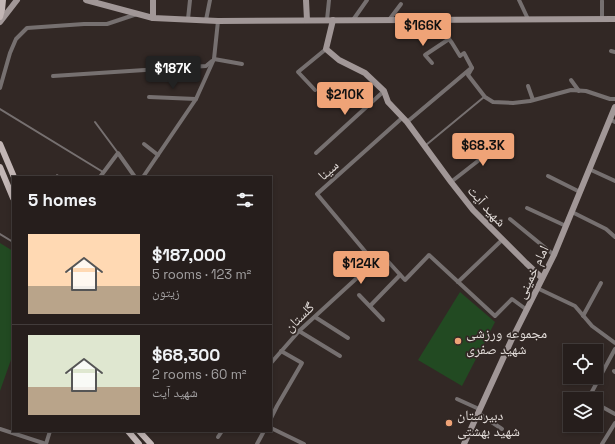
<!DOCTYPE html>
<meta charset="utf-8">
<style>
body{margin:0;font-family:"Space Grotesk","Noto Naskh Arabic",sans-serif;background:#2e2725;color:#f1f3f6;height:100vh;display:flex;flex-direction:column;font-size:15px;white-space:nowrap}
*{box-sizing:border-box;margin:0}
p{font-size:13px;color:#a4a2a3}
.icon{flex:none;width:22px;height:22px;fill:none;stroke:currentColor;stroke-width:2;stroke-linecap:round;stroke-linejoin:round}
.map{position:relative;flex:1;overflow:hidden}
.sheet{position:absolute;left:12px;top:176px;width:260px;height:256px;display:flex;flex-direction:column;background:#261e1c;border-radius:0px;box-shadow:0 2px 6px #0003,0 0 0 1px #423c3b}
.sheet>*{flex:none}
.buttons{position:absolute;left:563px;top:344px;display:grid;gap:8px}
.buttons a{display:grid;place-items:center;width:40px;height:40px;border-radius:0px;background:#261e1c;box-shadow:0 2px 6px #0003,0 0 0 1px #423c3b;font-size:20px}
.price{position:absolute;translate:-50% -34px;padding:0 9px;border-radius:4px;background:#efa377;color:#111;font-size:13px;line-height:26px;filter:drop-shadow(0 1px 2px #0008)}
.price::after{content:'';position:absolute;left:50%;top:24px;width:12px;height:9px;margin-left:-6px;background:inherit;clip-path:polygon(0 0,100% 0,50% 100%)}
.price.on{background:#222;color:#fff}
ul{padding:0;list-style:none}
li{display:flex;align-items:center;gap:12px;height:100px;padding:0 16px}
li+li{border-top:1px solid #423c3b}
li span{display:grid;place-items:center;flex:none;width:112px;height:80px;border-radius:0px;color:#555}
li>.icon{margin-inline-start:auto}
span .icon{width:48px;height:48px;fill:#fffc;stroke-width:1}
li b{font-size:17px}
h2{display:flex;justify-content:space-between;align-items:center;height:48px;padding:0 16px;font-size:17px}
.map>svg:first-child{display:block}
</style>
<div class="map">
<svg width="615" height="444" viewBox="0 0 615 444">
<rect width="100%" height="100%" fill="#322825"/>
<g fill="#224a22">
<path d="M0 243 13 251V354L0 391Z"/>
<path d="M460 292 495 322 462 386 418 360Z"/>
</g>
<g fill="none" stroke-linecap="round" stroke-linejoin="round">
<g stroke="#767070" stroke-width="2">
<path d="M0 109 103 172"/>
<path d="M95 122 118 153"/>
<path d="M426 145 484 97"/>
<path d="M57 175 60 177"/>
<path d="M0 234 13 242"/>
</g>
<g stroke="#767070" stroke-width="4">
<path d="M519 0 528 19"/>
<path d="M602 1V19"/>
<path d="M188 19 190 0"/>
<path d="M206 20 210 0"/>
<path d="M327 20 329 0"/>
<path d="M353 20 367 0"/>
<path d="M389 20 401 4"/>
<path d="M435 20 452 43 460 56 464 53 472 68"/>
<path d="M611 51 615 52"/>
<path d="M214 59 242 64"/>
<path d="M432 63 425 55 449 39"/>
<path d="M472 68 468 75 485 97 493 102 513 103 530 101 571 90 586 91 610 99H615"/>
<path d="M53 76 206 66 212 61"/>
<path d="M571 80 579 91"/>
<path d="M528 86 533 100"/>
<path d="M0 88 10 53 16 39 27 28 84 24H107L137 14"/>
<path d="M315 90 298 72 326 49"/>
<path d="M149 97 196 99"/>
<path d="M610 119 615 122"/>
<path d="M407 122 470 69"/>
<path d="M144 144 158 155"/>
<path d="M316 153 384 91"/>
<path d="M589 169 615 181"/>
<path d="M548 176 580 192"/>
<path d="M100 177 118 153 135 177"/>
<path d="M143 177 196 99 214 59 218 21"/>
<path d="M451 182 506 139"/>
<path d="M527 208 566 226"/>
<path d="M572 212 606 229 615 237"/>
<path d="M510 219 554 255"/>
<path d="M374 262 317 194 402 118"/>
<path d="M458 282 502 240"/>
<path d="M537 288 575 306 592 326 615 343"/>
<path d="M359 295 383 320"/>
<path d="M370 306 400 275"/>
<path d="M583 316 601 283"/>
<path d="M315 317 348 338"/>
<path d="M299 331 340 356"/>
<path d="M271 363 299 331 382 255 405 280 429 255 495 316 512 299 527 310"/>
<path d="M614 371 615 372"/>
<path d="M457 399 479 409"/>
<path d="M588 399 615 349"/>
<path d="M597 404 615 414"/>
<path d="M478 413 502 429"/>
<path d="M271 418 277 406 302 363 281 351"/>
<path d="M271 428 304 444"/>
<path d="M0 429 46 444"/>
<path d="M218 437 222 431"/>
<path d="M46 444 50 431"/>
<path d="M257 444 264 431"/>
<path d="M602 444 615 423"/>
</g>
<g stroke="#a19797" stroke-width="6">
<path d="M86 0 153 18 218 21 615 19"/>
<path d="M153 0V18"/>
<path d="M306 0 307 20"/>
<path d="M333 20 326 49 339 60 365 73 384 91 388 102 407 122 451 182 473 210 526 263 542 278"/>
<path d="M0 22 17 0"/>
<path d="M464 444 511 341 554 255 615 107"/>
</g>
<g stroke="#c2b6b5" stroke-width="6">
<path d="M0 17 2 10 3 0"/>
<path d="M0 144 14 177"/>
<path d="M0 167 13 198"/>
<path d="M128 431 139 444"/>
<path d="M139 431 151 444"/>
</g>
</g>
<g fill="#efa377" stroke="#322825" stroke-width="1.5">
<circle cx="458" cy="341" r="4"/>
<circle cx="449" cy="423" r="4"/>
</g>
<g text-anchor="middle" stroke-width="3.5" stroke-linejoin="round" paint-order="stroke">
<g font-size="14" fill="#e3ddda" stroke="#322825">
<text transform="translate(328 170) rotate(-42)" y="5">سینا</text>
<text transform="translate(487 206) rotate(48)" y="5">شهید آیت</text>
<text transform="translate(532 272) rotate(-64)" y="5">امام خمینی</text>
<text transform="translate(299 317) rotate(-44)" y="5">گلستان</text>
</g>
<g font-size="14" fill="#e3ddda" stroke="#322825" text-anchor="start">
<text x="466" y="338">مجموعه ورزشی<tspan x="466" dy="16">شهید صفری</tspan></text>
<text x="457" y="420">دبیرستان<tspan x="457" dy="16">شهید بهشتی</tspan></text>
</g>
</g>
</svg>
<div class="buttons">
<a><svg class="icon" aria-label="locate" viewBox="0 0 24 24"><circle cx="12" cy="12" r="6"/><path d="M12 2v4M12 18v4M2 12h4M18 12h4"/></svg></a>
<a><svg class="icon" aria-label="layers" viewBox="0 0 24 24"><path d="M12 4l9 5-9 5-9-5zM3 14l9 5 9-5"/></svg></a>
</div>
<b class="price" style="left:423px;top:47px">$166K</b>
<b class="price on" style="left:173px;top:90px">$187K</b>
<b class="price" style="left:345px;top:116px">$210K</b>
<b class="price" style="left:483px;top:167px">$68.3K</b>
<b class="price" style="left:361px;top:285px">$124K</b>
<section class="sheet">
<h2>5 homes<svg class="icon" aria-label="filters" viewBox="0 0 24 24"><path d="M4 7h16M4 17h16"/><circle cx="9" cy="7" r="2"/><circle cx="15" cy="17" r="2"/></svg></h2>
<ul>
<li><span style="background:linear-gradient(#ffd9b3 65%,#b9a48a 0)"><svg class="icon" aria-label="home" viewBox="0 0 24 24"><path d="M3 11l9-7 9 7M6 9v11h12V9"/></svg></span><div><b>$187,000</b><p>5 rooms · 123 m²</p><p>زیتون</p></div></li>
<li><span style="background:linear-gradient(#dfe7d0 65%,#b9a48a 0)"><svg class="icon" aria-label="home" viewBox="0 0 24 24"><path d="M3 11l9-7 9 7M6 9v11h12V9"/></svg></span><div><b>$68,300</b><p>2 rooms · 60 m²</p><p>شهید آیت</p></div></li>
</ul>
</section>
</div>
